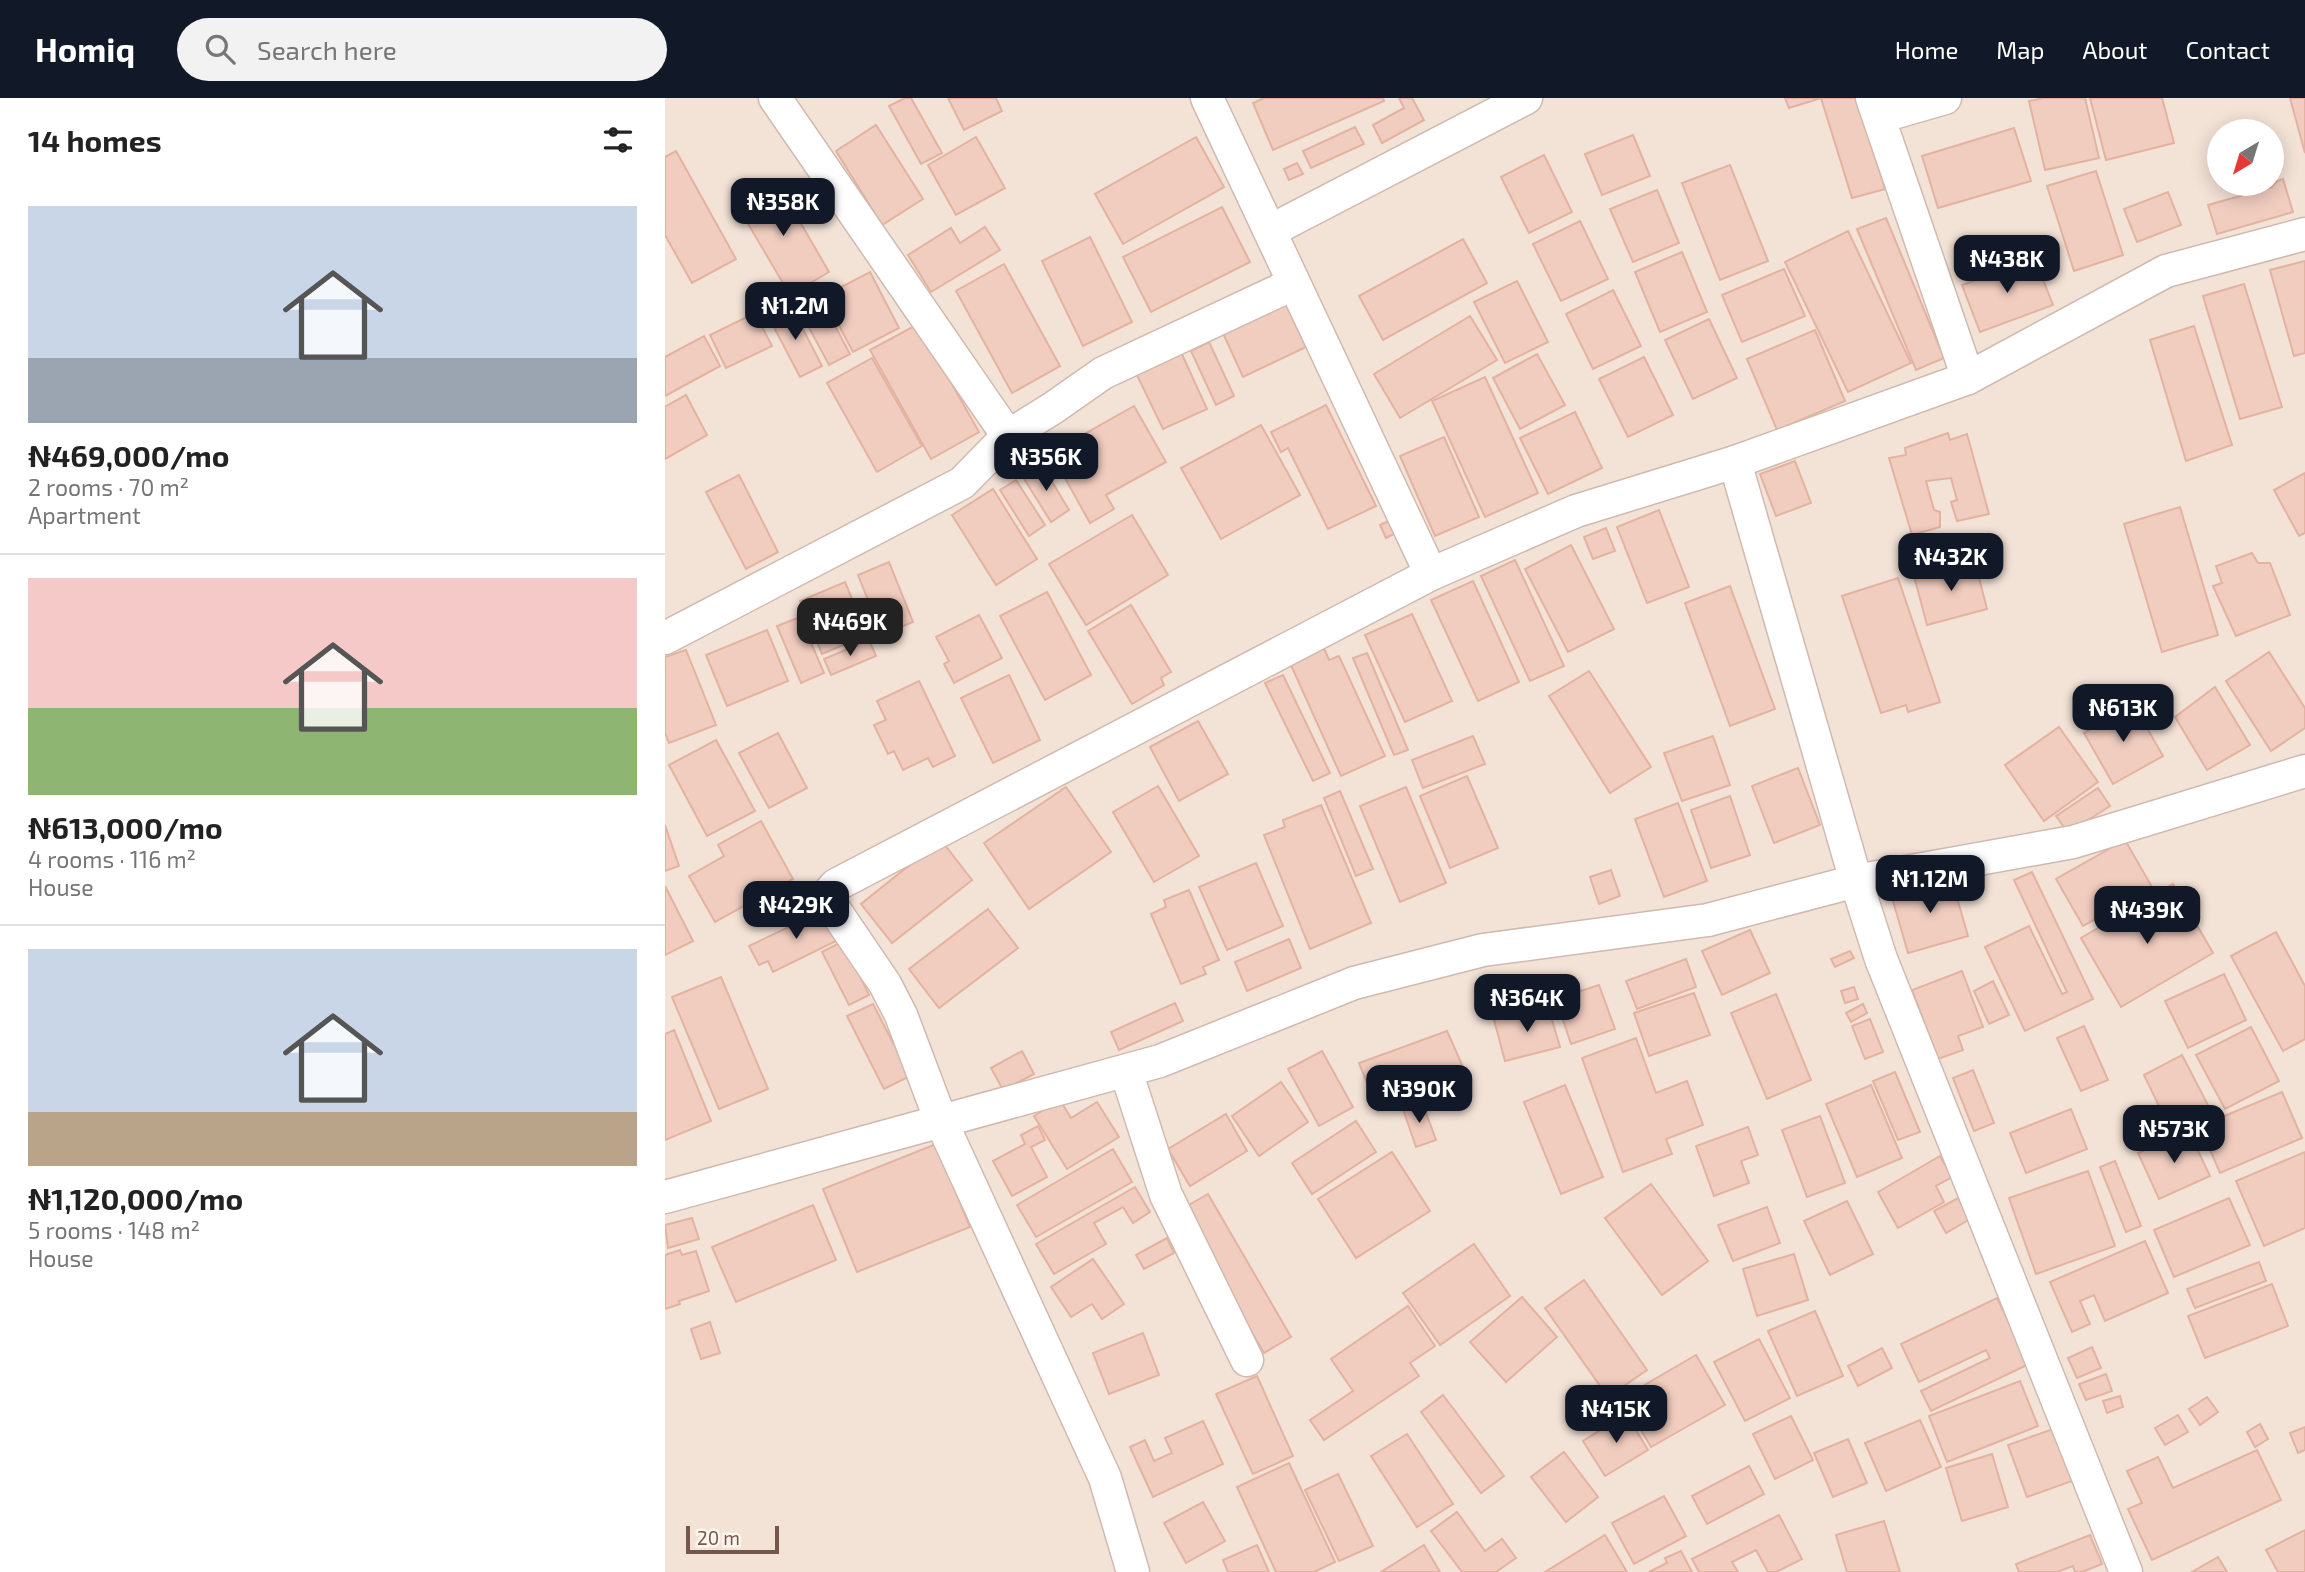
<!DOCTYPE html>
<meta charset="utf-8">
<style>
body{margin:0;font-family:"Exo 2",sans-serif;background:#f2f2f2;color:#222;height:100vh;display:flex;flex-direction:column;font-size:26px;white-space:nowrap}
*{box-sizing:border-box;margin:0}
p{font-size:23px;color:#767676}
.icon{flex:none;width:38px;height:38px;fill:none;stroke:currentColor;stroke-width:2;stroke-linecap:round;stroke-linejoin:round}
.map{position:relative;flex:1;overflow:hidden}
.drawer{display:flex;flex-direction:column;background:#fff;width:665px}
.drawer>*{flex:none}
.needle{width:46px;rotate:218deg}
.tools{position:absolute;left:1542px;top:21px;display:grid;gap:14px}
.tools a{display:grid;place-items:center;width:77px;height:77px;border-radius:50%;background:#fff;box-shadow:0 4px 18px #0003;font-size:35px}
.scale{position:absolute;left:21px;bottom:18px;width:93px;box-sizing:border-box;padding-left:7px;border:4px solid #75564c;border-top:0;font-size:19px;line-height:24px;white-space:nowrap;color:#75564c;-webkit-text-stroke:5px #fff6ee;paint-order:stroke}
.price{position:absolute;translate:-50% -60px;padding:0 16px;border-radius:14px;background:#111827;color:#fff;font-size:23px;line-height:46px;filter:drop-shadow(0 2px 4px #0008)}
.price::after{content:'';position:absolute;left:50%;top:42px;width:21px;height:16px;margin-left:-10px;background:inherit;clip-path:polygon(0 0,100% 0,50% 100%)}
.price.active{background:#222;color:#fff}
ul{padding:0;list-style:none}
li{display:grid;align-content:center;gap:14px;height:371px;padding:0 28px}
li+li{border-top:2px solid #e0e0e0}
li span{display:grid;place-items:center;height:217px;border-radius:0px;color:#555}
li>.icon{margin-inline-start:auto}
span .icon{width:126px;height:126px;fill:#fffc;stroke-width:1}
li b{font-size:30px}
h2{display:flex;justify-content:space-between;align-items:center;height:84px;padding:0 28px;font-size:30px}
header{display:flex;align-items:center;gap:42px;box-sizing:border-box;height:98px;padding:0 35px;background:#111827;color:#fff}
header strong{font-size:33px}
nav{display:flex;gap:38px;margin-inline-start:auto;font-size:24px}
.search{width:490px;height:63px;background:#f2f2f2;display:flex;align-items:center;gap:18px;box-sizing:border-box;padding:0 24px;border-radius:38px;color:#767676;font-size:26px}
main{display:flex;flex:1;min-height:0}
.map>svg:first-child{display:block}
</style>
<header>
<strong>Homiq</strong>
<div class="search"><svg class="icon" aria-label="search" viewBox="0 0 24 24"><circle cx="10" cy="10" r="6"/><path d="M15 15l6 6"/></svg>Search here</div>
<nav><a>Home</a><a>Map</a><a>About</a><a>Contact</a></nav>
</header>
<main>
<section class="drawer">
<h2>14 homes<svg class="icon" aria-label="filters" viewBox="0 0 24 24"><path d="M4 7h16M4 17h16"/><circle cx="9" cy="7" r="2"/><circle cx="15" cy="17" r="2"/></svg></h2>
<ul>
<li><span style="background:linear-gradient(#c9d6e8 70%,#9aa5b1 0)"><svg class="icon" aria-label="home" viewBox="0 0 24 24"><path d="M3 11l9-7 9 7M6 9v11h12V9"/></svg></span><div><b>₦469,000/mo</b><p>2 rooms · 70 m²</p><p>Apartment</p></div></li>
<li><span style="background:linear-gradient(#f6c9c9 60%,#8fb573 0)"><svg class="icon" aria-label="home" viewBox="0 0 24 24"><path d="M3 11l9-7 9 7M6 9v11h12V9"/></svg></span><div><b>₦613,000/mo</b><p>4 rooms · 116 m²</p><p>House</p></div></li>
<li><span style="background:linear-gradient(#c9d6e8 75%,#b9a48a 0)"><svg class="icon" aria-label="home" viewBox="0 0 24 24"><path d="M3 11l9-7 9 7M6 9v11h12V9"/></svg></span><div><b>₦1,120,000/mo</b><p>5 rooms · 148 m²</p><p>House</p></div></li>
</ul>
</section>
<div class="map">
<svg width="1640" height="1474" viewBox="0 0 1640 1474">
<rect width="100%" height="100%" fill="#fcf1e7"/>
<path fill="#f3e2d6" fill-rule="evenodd" d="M0 0H1640V1474H0ZM1554 33H1606V86H1554Z"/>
<g fill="#f1cdc0" stroke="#e3b2a0" stroke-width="2">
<path d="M240 0H246L277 55 256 66 224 8Z"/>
<path d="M283 0H331L337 13 299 32Z"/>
<path d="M599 0H718L719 3 608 52 588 5Z"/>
<path d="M734 0H747L759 22 717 45 708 27 739 10Z"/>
<path d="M1120 0H1192L1220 91 1187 100 1156 0 1124 10Z"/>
<path d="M1379 0H1420L1434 60 1380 72 1364 3Z"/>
<path d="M1425 0H1497L1509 45 1441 62Z"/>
<path d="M1625 0H1640V55Z"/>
<path d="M211 27 258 101 217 127 171 53Z"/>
<path d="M690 29 699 46 646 70 638 53Z"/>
<path d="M1349 30 1366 83 1273 110 1257 58Z"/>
<path d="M968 37 985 78 937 97 920 56Z"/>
<path d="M311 39 340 90 291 117 263 67Z"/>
<path d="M531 39 559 89 458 146 430 96Z"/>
<path d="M11 53 71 161 27 185 0 137V59Z"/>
<path d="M879 57 907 114 864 135 836 79Z"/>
<path d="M632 65 638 76 624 82 619 71Z"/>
<path d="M1065 67 1103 163 1055 182 1017 85Z"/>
<path d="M1431 73 1458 157 1409 173 1382 88Z"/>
<path d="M1618 81 1628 114 1552 136 1543 107 1607 89 1612 83Z"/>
<path d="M112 84 164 174 125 197 72 107Z"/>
<path d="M992 92 1014 145 968 164 945 111Z"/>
<path d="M1503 94 1516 127 1472 144 1459 111Z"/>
<path d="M557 109 585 164 486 214 458 159Z"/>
<path d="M1221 120 1279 260 1251 272 1192 131Z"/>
<path d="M915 123 943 181 896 203 868 146Z"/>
<path d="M320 129 335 152 266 194 243 157 286 130 295 145Z"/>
<path d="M1183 133 1246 265 1183 294 1120 164Z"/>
<path d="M425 139 467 224 418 248 377 163Z"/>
<path d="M798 141 822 185 718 242 694 198Z"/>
<path d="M1017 154 1042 214 995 234 970 174Z"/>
<path d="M1370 161 1388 207 1315 234 1297 187Z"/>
<path d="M1640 163V255L1629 258 1605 172Z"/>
<path d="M339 166 395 268 347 295 291 193Z"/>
<path d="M1119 171 1140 218 1077 244 1057 197Z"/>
<path d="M205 174 234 230 188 254 172 224 169 226 185 256 164 267 134 211Z"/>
<path d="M852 183 883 244 840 265 809 204Z"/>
<path d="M1579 186 1617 309 1575 321 1538 198Z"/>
<path d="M948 192 976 248 928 271 901 216Z"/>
<path d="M620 204 641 249 578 279 557 233Z"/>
<path d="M126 208 157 268 135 279 104 220Z"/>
<path d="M90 215 107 248 61 270 45 237Z"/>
<path d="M805 218 832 262 735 320 709 276Z"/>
<path d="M1044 221 1072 280 1028 301 1000 242Z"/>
<path d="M253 226 314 334 266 361 205 252Z"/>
<path d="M1529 228 1567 347 1521 363 1485 242Z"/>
<path d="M1150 232 1180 303 1112 332 1082 261Z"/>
<path d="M39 238 55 268 0 298V259Z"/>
<path d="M544 244 569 298 551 307 526 253Z"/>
<path d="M515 252 542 311 498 331 470 273Z"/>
<path d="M872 256 900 307 855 331 828 280Z"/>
<path d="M979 259 1008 317 963 339 934 281Z"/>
<path d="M207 260 257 348 212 374 162 285Z"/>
<path d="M820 279 873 395 820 419 767 303Z"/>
<path d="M21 297 42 337 0 361V309Z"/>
<path d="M661 307 711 408 663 431 623 350 616 354 606 334Z"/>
<path d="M469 308 501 364 441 397 449 411 425 425 386 355Z"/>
<path d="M910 314 937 370 883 396 855 340Z"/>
<path d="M596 327 635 397 556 441 516 370Z"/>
<path d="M1283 335 1285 342 1302 336 1324 416 1292 423 1286 404 1292 402 1286 380 1261 383 1269 412 1275 414V429L1247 437 1224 360 1241 357 1240 350Z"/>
<path d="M779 339 814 419 770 438 735 358Z"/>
<path d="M1130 363 1146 405 1111 418 1095 376Z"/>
<path d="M377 367 404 412 386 424 358 379Z"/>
<path d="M1640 375V435L1634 438 1609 392Z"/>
<path d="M74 377 113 454 81 471 41 394Z"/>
<path d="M351 382 380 427 364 438 335 392Z"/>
<path d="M328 391 372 461 331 487 287 417Z"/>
<path d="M1515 409 1553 537 1497 554 1459 426Z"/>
<path d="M994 412 1024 489 982 505 952 429Z"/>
<path d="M467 417 503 477 421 527 384 466Z"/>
<path d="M730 420 736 432 721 440 715 427Z"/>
<path d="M941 430 950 453 928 461 919 439Z"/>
<path d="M906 447 949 531 903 554 860 471Z"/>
<path d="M1587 455 1593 465H1605L1625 517 1571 538 1548 488 1557 485 1551 468Z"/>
<path d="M850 462 899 568 865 583 816 478Z"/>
<path d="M224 464 248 524 217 537 193 477Z"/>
<path d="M1310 464 1322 511 1262 527 1249 478Z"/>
<path d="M1233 480 1275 604 1243 614 1241 607 1216 615 1177 498Z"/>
<path d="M808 483 854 584 813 603 766 502Z"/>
<path d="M180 484 202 537 157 556 135 503Z"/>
<path d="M1065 488 1110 611 1065 628 1020 505Z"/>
<path d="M382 494 426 577 380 602 335 518Z"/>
<path d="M466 507 506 574 496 580 499 587 467 606 423 533Z"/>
<path d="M747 516 787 603 740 624 700 537Z"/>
<path d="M314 517 337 560 289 585 279 566 284 563 271 539Z"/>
<path d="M135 519 159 575 136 585 112 528Z"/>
<path d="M102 532 123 583 62 608 41 557Z"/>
<path d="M204 542 211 558 166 577 159 561Z"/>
<path d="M659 550 664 562 674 558 720 658 676 678 625 565Z"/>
<path d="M21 552 51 627 4 645 0 635V559Z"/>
<path d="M1604 554 1640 610V630L1606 653 1561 583Z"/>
<path d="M702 555 743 652 729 657 688 560Z"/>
<path d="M924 573 986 669 945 695 884 598Z"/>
<path d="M344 577 375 642 328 665 296 600Z"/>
<path d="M618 577 665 675 648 683 600 585Z"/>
<path d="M254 583 290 658 268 669 263 660 238 672 229 653 223 656 209 627 221 622 212 603Z"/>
<path d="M1550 589 1585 647 1542 672 1510 619Z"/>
<path d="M1469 607 1498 658 1448 686 1419 635Z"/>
<path d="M533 623 563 676 514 703 485 649Z"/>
<path d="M1394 629 1433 684 1379 723 1340 667Z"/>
<path d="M113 635 142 690 104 710 74 655Z"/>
<path d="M808 638 820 666 758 690 747 662Z"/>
<path d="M1048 638 1065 687 1017 703 999 655Z"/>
<path d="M51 642 90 713 42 738 4 667Z"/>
<path d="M1133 670 1155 727 1109 745 1087 688Z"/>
<path d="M802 678 833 750 785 770 755 698Z"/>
<path d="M493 688 534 758 489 784 448 714Z"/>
<path d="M401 689 446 754 364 811 319 745Z"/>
<path d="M741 689 781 785 735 804 695 708Z"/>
<path d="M1433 690 1445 708 1403 735 1391 718Z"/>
<path d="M675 693 708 771 691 778 659 700Z"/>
<path d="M1065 698 1085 757 1046 770 1026 712Z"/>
<path d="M1013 705 1042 783 999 799 970 721Z"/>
<path d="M656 707 706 825 645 851 599 737 620 729 618 722Z"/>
<path d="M96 723 128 781 50 824 24 778 59 758 53 747Z"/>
<path d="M0 727 14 768 0 773Z"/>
<path d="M276 742 307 782 227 845 196 806Z"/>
<path d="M1460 742 1487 789 1418 828 1391 781Z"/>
<path d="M591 765 618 828 562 852 534 789Z"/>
<path d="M946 772 955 798 934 806 925 779Z"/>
<path d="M1367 774 1428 901 1360 933 1320 849 1364 828 1397 896 1402 894 1349 782Z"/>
<path d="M1286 779 1303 838 1243 855 1226 796Z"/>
<path d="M1508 786 1548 855 1456 909 1416 840Z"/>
<path d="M0 788 28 843 0 857Z"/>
<path d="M524 792 554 862 538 869 541 876 516 886 486 816 501 809 499 802Z"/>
<path d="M161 811 175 841 108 874 103 863 94 867 84 848Z"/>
<path d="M323 811 353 850 274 910 244 871Z"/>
<path d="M1085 832 1105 875 1057 897 1037 853Z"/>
<path d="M1611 834 1640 888V941L1618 953 1566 858Z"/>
<path d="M624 841 636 870 582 893 570 864Z"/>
<path d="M178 843 204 897 184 907 157 854Z"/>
<path d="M1185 853 1189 860 1170 869 1166 861Z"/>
<path d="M1021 861 1031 889 972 911 961 883Z"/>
<path d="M1297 873 1318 929 1293 938 1298 952 1273 961 1247 892Z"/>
<path d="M1559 876 1581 922 1523 950 1500 903Z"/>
<path d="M56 879 103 991 54 1011 7 899Z"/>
<path d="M1328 883 1344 917 1324 926 1309 893Z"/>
<path d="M934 887 950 931 906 946 891 901Z"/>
<path d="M1189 889 1193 901 1180 905 1176 893Z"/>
<path d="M1029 895 1045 937 984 958 969 915Z"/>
<path d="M1111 896 1146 982 1102 1001 1066 915Z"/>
<path d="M510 905 518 923 454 952 446 934Z"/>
<path d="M208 906 245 978 219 991 182 918Z"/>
<path d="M1198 906 1202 915 1186 924 1181 915Z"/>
<path d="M883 908 895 949 840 963 829 922Z"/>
<path d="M1205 921 1218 954 1200 961 1187 928Z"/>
<path d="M1419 928 1443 982 1416 993 1392 940Z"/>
<path d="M1586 929 1614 983 1560 1011 1531 957Z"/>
<path d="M9 932 46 1023 0 1042V936Z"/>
<path d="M782 933 802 978 713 1013 694 965Z"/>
<path d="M971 940 991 995 1022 983 1038 1027 1001 1041 1007 1056 958 1074 917 960Z"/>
<path d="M357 953 369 976 338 992 326 970Z"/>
<path d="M657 953 688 1009 654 1028 623 971Z"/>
<path d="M1517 957 1545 1011 1505 1031 1479 977Z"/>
<path d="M1308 972 1329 1025 1309 1033 1288 980Z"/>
<path d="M1230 974 1255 1034 1233 1042 1208 983Z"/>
<path d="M616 984 643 1024 594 1058 567 1018Z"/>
<path d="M900 987 938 1079 896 1096 859 1004Z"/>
<path d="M1206 987 1237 1060 1192 1079 1161 1006Z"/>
<path d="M1617 994 1637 1040 1555 1075 1535 1028Z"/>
<path d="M395 1002 406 1020 432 1004 454 1039 402 1071 369 1018Z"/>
<path d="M757 1004 771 1042 751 1049 738 1011Z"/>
<path d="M1406 1011 1422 1051 1361 1075 1345 1035Z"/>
<path d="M561 1016 582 1053 525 1088 503 1051Z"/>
<path d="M1155 1018 1180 1085 1142 1099 1117 1032Z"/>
<path d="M691 1023 711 1054 647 1096 627 1065Z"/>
<path d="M373 1028 380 1042 366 1049 382 1079 347 1098 328 1063 360 1046 356 1037Z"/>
<path d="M1083 1029 1093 1057 1076 1063 1084 1085 1049 1098 1031 1048Z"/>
<path d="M1523 1032 1545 1078 1494 1101 1473 1055Z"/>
<path d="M271 1046 305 1129 192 1174 158 1091Z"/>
<path d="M448 1051 467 1084 371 1139 352 1107Z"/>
<path d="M727 1054 765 1113 691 1160 653 1101Z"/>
<path d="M1640 1054V1130L1599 1148 1571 1083Z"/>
<path d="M1275 1058 1287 1079 1271 1088 1279 1104 1233 1130 1213 1094Z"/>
<path d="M1450 1063 1476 1128 1461 1134 1435 1069Z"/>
<path d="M1423 1073 1450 1148 1371 1176 1344 1100Z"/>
<path d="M986 1086 1043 1163 997 1197 940 1120Z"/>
<path d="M470 1089 485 1114 468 1125 458 1109 429 1125 441 1146 389 1176 371 1146Z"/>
<path d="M543 1096 626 1239 599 1255 515 1112Z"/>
<path d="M1293 1100 1305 1121 1281 1135 1269 1113Z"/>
<path d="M1564 1100 1585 1147 1509 1179 1489 1132Z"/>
<path d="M1182 1103 1208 1156 1165 1177 1139 1123Z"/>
<path d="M148 1107 171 1162 71 1204 47 1149Z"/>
<path d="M1102 1109 1115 1145 1068 1163 1053 1127Z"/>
<path d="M27 1120 34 1141 3 1150 0 1127Z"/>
<path d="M502 1140 509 1155 479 1171 471 1157Z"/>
<path d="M1480 1143 1503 1195 1440 1223 1429 1197 1415 1203 1425 1226 1407 1234 1385 1184Z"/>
<path d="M809 1146 845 1198 775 1247 738 1195Z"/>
<path d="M15 1152 17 1157 31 1153 44 1193 14 1203 15 1206 0 1211V1157Z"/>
<path d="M1129 1156 1143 1202 1092 1218 1078 1171Z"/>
<path d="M428 1161 459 1206 437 1221 427 1206 406 1219 386 1189Z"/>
<path d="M1594 1164 1601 1183 1530 1210 1522 1191Z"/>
<path d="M919 1182 982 1272 943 1299 880 1210Z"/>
<path d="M1607 1186 1623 1228 1540 1260 1523 1218Z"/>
<path d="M857 1199 892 1239 841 1284 805 1244Z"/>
<path d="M1332 1200 1364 1266 1266 1313 1256 1293 1325 1260 1321 1252 1254 1284 1236 1246Z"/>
<path d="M743 1208 770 1248 745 1265 754 1278 659 1342 645 1322 688 1293 666 1261Z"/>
<path d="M1150 1213 1178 1278 1132 1298 1103 1233Z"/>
<path d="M45 1224 55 1255 36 1261 26 1231Z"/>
<path d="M478 1235 494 1277 444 1296 428 1255Z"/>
<path d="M1094 1241 1125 1300 1080 1323 1049 1264Z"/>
<path d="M1427 1249 1436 1270 1412 1280 1403 1260Z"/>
<path d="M1217 1250 1227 1270 1193 1288 1183 1268Z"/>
<path d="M1031 1257 1060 1307 986 1349 957 1300Z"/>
<path d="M1441 1276 1447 1293 1421 1302 1414 1286Z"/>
<path d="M592 1278 628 1358 588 1376 551 1296Z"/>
<path d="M1355 1283 1373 1328 1282 1364 1264 1318Z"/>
<path d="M778 1297 839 1378 816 1395 756 1314Z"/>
<path d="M1455 1298 1458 1309 1442 1315 1438 1303Z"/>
<path d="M1542 1299 1553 1314 1535 1327 1524 1311Z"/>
<path d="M961 1316 983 1352 940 1378 918 1343Z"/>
<path d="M1513 1317 1523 1334 1500 1347 1490 1330Z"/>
<path d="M1126 1318 1148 1362 1110 1381 1088 1336Z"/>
<path d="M1255 1322 1276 1369 1221 1393 1200 1345Z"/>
<path d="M538 1323 558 1366 488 1399 465 1349 480 1342 489 1363 507 1355 500 1340Z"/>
<path d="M1595 1326 1603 1341 1590 1349 1582 1334Z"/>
<path d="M1640 1329V1352L1633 1355 1625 1335Z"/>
<path d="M1388 1331 1407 1383 1362 1399 1343 1347Z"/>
<path d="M742 1336 788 1406 752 1429 706 1358Z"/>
<path d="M1183 1341 1202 1385 1168 1399 1149 1355Z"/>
<path d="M1592 1352 1616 1402 1487 1462 1463 1411 1477 1405 1462 1373 1493 1359 1508 1390Z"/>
<path d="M899 1354 933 1399 901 1424 866 1379Z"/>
<path d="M1327 1356 1343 1409 1297 1423 1281 1370Z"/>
<path d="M624 1365 670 1464 649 1474H611L572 1389Z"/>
<path d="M1084 1368 1099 1396 1042 1426 1027 1398Z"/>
<path d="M673 1376 708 1448 674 1463 640 1392Z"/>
<path d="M999 1398 1021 1438 969 1466 947 1425Z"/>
<path d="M538 1404 560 1443 521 1465 499 1425Z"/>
<path d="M792 1414 820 1453 837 1441 851 1460 831 1474H797L766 1433Z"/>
<path d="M1114 1417 1137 1461 1111 1474H1103L1091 1452 1067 1464 1073 1474H1034L1027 1461Z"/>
<path d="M1219 1423 1235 1474H1182L1171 1437Z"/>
<path d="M1640 1432V1474H1613L1601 1452Z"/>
<path d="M940 1437 962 1474H880Z"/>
<path d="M1425 1437 1437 1466 1417 1474H1410L1408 1468 1392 1474H1354L1351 1466Z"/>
<path d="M592 1447 604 1474H563L558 1462Z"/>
<path d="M759 1447 775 1474H716Z"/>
<path d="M1016 1453 1027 1474H984L1002 1465 1000 1460Z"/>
<path d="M1553 1459 1562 1474H1527Z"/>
</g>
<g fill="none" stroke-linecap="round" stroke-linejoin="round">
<defs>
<g id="minor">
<path d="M110 0 343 338"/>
<path d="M542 0 766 476"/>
<path d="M1207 0 1303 280"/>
<path d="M1214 19 1280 0"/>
<path d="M605 133 861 0"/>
<path d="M0 540 297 385 343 338 388 310 438 275 628 186"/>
<path d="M461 973 501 1097 582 1262"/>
<path d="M0 1099 495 963 689 885 818 852 1043 822 1191 783 1408 744 1640 673"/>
<path d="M468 1474 440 1380 276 1023 236 917 220 886 167 808 163 796 171 787 766 476 911 413 1070 364"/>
<path d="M1461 1474 1216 861 1191 783 1070 364 1303 280 1501 173 1640 136"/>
</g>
</defs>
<use href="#minor" stroke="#d0bab0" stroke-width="35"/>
<use href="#minor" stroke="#fff" stroke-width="32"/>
</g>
</svg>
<div class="tools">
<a><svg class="needle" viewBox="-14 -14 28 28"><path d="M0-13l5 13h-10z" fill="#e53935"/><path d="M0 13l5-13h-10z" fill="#767676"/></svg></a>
</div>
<div class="scale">20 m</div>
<b class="price" style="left:118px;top:140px">₦358K</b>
<b class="price" style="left:1342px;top:197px">₦438K</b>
<b class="price" style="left:130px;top:244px">₦1.2M</b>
<b class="price" style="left:381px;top:395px">₦356K</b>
<b class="price" style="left:1286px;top:495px">₦432K</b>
<b class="price active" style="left:185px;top:560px">₦469K</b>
<b class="price" style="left:1458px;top:646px">₦613K</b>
<b class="price" style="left:1265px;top:817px">₦1.12M</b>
<b class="price" style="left:131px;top:843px">₦429K</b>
<b class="price" style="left:1482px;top:848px">₦439K</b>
<b class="price" style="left:862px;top:936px">₦364K</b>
<b class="price" style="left:754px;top:1027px">₦390K</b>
<b class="price" style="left:1509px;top:1067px">₦573K</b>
<b class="price" style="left:951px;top:1347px">₦415K</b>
</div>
</main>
